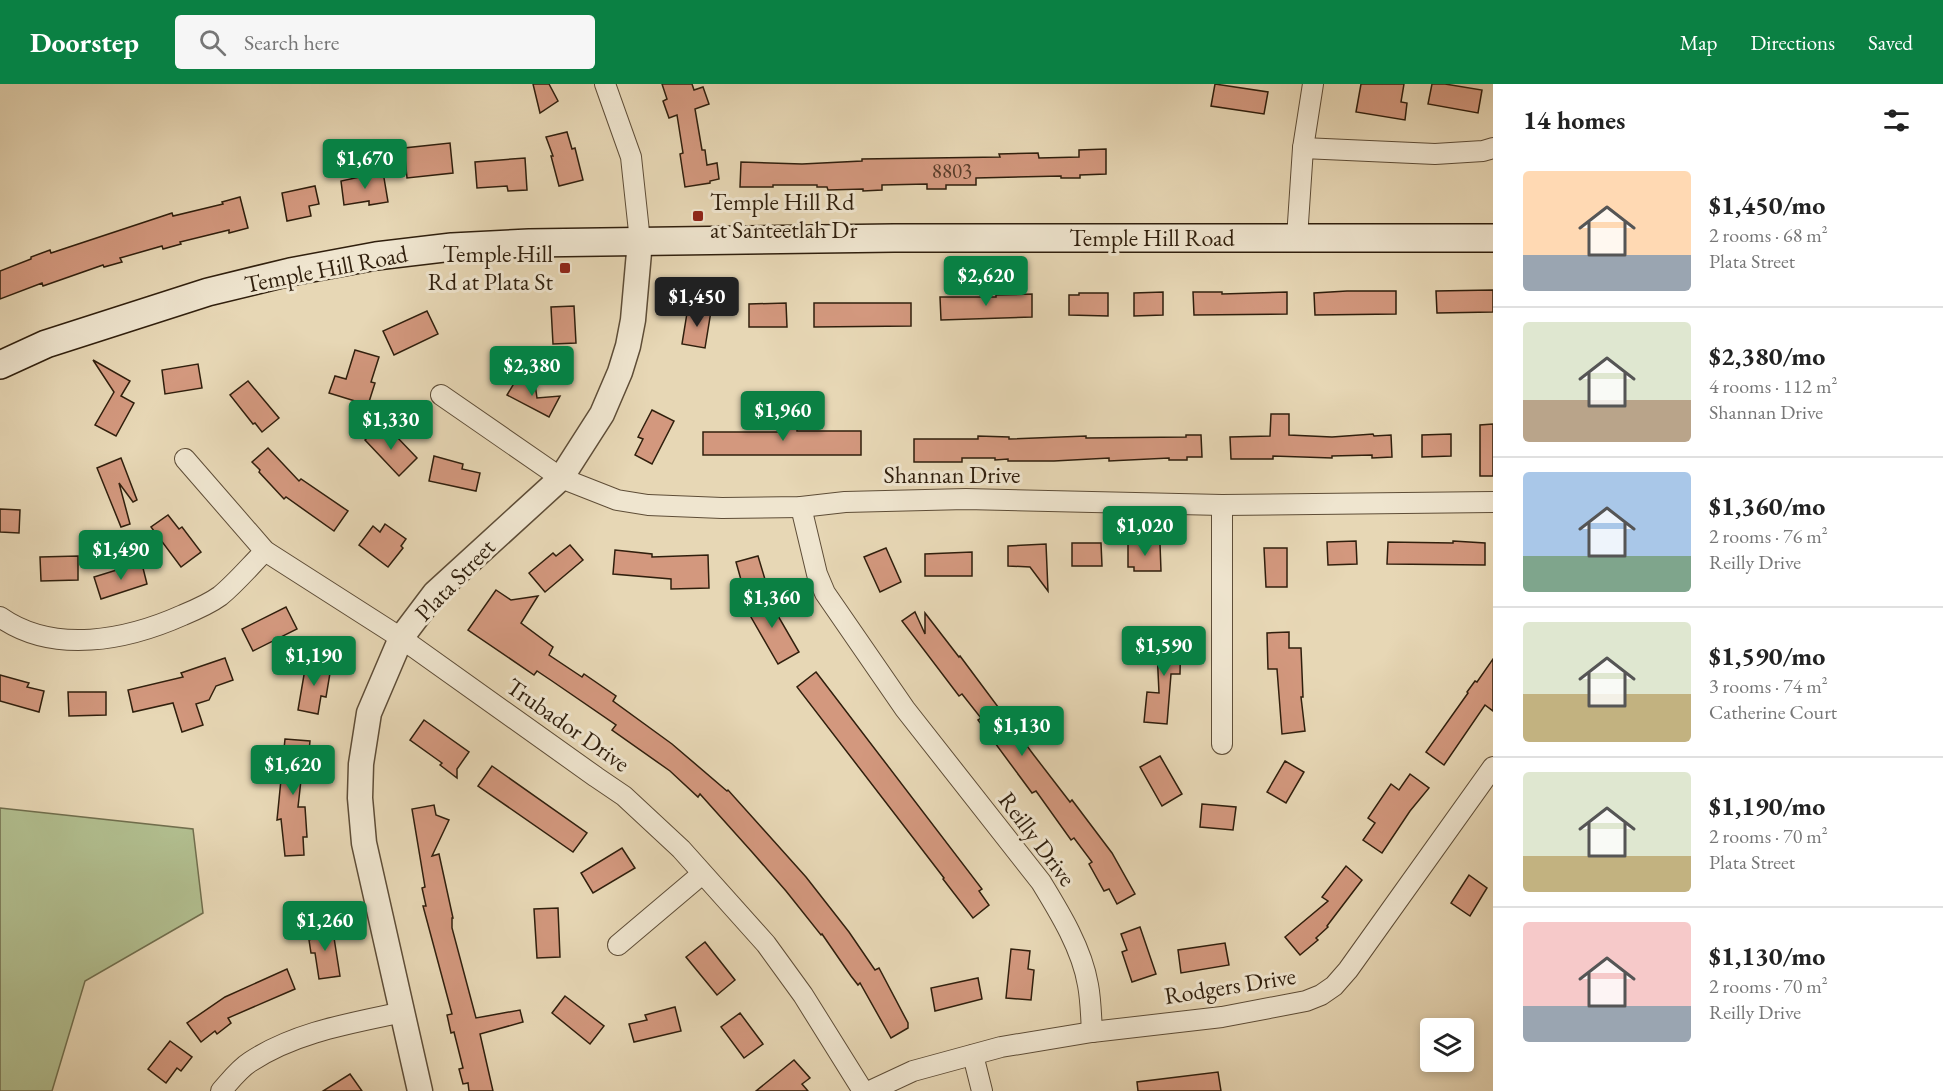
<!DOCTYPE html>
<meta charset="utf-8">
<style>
body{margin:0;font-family:"EB Garamond",serif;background:#f6f6f6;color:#222;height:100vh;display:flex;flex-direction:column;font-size:22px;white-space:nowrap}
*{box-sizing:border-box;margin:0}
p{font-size:20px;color:#767676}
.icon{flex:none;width:33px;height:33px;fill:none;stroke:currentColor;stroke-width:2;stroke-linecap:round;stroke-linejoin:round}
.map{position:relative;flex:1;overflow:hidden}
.panel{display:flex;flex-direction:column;background:#fff;width:450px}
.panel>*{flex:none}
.controls{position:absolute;left:1420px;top:934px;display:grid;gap:12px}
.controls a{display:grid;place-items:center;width:54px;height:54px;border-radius:6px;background:#fff;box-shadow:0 3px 9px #0003;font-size:30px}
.price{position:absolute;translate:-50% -51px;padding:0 14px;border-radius:6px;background:#0b8043;color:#fff;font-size:20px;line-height:39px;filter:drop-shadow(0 2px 3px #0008)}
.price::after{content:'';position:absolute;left:50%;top:36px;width:18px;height:14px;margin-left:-9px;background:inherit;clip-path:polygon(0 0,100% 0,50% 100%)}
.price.selected{background:#222;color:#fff}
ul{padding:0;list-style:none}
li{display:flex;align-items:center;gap:18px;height:150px;padding:0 30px}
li+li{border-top:2px solid #e0e0e0}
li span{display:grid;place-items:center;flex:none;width:168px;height:120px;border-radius:6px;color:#555}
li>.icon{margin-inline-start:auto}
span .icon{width:72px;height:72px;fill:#fffc;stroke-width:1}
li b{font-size:26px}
h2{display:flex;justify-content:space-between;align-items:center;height:72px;padding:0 30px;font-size:26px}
header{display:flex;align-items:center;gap:36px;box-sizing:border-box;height:84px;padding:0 30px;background:#0b8043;color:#fff}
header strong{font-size:28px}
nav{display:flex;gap:33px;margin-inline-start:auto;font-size:21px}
.search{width:420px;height:54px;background:#f6f6f6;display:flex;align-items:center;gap:15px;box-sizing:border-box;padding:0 21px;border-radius:6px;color:#767676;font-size:22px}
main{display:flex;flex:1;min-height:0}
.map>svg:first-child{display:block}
</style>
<header>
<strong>Doorstep</strong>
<div class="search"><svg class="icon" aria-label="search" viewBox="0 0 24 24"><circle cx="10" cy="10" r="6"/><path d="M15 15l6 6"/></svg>Search here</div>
<nav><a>Map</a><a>Directions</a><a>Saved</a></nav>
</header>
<main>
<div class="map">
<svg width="1493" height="1007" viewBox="0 0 1493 1007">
<rect width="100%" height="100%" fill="#e7d7b5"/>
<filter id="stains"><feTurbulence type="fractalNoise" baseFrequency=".00333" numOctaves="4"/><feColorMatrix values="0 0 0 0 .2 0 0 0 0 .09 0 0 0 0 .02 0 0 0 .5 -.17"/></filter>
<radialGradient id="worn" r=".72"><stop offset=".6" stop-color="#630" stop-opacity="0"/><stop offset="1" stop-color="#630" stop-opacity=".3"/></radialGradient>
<path fill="#b2bf90" stroke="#716f4e" stroke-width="1.5" d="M0 724 193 745 203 829 85 897 52 1007H0Z"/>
<g fill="#d3987e" stroke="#301f0d" stroke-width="1.5">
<path d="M533 0H549L558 17 540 29Z"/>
<path d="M662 0H692L694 6 703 3 709 20 695 25 702 66H705L707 81 717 79 719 95 710 97V99L685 103 680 70 683 69 677 31 669 34 663 17 667 15Z"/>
<path d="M1215 0 1268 8 1264 30 1211 22Z"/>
<path d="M1361 0H1404L1401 18 1407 19 1405 36 1356 28Z"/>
<path d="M1432 0H1445L1482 6 1478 29 1428 20Z"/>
<path d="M567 48 572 65 575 64 583 96 559 102 551 72H553L546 53Z"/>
<path d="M450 59 453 89 407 94 404 64Z"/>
<path d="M1106 65V90L1080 91V94H1061V92L976 94V101H946V105H927V100L882 101V106L863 107V105L828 106 827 103H817V101H773V103H740L741 78 802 80 862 77V75L1000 73 999 70 1038 69 1039 74 1079 73V66Z"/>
<path d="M525 74 527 106 508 107 507 102 477 104 475 78Z"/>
<path d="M383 88 388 118 369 121V117L344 121 341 97Z"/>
<path d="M315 102 319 120 309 122 311 132 287 137 282 109Z"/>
<path d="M240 113 248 144 229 149V146L180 158 181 160 163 165 162 162 120 174 122 178 104 183 103 181 43 202 42 199 0 215V187L31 175V173L50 166 51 169 172 129 173 132 223 120 222 118Z"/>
<path d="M1493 206V228L1437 229 1436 207Z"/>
<path d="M1347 207H1396V230L1315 231 1314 209Z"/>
<path d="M1163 208V231L1134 232V209Z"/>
<path d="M1193 208H1222V210L1287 208V230L1194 231Z"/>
<path d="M1079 209H1108V232L1069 231V211H1079Z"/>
<path d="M1032 210V233L941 236 940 213H996V211Z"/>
<path d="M786 219 787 243H749V220Z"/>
<path d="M814 219H911V242L814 243Z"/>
<path d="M574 222 576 259 553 260 551 223Z"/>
<path d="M688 223 711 227 705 264 682 260Z"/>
<path d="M427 227 438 250 394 271 383 247Z"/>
<path d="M355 266 379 273 371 298 375 299 368 321 329 309 335 292 346 295Z"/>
<path d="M93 276 130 297 121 312 134 319 116 352 95 341 114 308Z"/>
<path d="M198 280 202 304 165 310 162 286Z"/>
<path d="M519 291 535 300 537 314 560 312 549 333 507 311Z"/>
<path d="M248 297 279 334 262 348 255 339 253 340 230 311Z"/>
<path d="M652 326 674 337 652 380 635 371 643 355 638 353Z"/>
<path d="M1271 330H1289V351L1332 353 1373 350 1374 352 1391 351 1392 373 1372 374V371L1332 372V374L1273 372V375H1231L1230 353 1270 352Z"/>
<path d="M797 336V347H861V371H703V348H781V337Z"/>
<path d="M1493 340V392H1480V341Z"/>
<path d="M379 343 392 356 396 352 417 374 399 392 365 356Z"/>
<path d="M1451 350V372L1422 373V351Z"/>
<path d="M1186 351H1201L1202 373H1187V376H1169V374L1109 377V374L1054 377H1008V375L995 376V374H962V378H914V355H978V352L1009 353V355L1086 352V354L1186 353Z"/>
<path d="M268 364 299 397 301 395 348 427 334 447 286 413 284 415 259 388 260 386 252 378Z"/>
<path d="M434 372 463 380 462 385 480 389 476 407 429 397Z"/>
<path d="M121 374 137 416 133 418 119 399 130 440 121 443 97 384Z"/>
<path d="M0 425 20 426 19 449 0 448Z"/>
<path d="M168 431 179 445 182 443 201 468 181 483 151 443Z"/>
<path d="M385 440 406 455 401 462 403 464 388 483 359 461 373 442 380 448Z"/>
<path d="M1356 457 1357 480 1328 481 1327 458Z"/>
<path d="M1453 457 1485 459V481L1387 480 1388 458 1453 459Z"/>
<path d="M1072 459H1101L1102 482H1072Z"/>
<path d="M1046 460 1048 507 1030 483 1008 482V462Z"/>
<path d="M1128 460H1160L1161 487H1134V483H1128Z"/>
<path d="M570 461 583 476 545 508 529 489 553 469 556 472Z"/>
<path d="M886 464 901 498 880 508 864 473Z"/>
<path d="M1264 464H1287V503H1266Z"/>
<path d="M615 466 652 470V473L708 471 709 504 671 505V495L613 490Z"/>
<path d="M972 468V492H925V470Z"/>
<path d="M78 472V496L41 497 40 473Z"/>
<path d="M758 472 767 502 743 503 736 478Z"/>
<path d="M136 480H142L147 500 101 515 94 493Z"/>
<path d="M496 506 511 516 538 512 521 539 553 563 549 571 582 593 584 590 616 612 613 617 672 660 727 707 728 706 806 793 849 848 875 886 879 884 908 939V944L891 954 860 899 858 901 851 892 822 850 821 851 786 807 752 768 700 710 698 713 670 687 612 646 616 641 552 597 537 587 534 591 468 546Z"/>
<path d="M770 511 774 525 799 568 778 580 744 521Z"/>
<path d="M286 523 297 545 253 567 242 545Z"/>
<path d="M915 528 925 550V529L959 573 960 572 1033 670 1070 718 1072 716 1112 769 1135 810 1117 820 1109 805 1104 807 1089 780 1092 778 1074 754 1071 756 1036 707 1032 709 978 636 981 634 962 610 959 612 902 537Z"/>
<path d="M1159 547H1181L1180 590H1171L1167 640 1144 638 1147 608 1159 609 1157 566H1159Z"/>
<path d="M1289 548V564H1301L1303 613H1301L1305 647 1282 650 1277 585H1268L1267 549Z"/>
<path d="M225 574 233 596 216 602 209 616 196 620 203 641 182 648 173 619 133 628 128 606 183 593 181 589Z"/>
<path d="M1493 575V627L1485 621 1444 681 1426 668 1468 609 1467 608 1475 597 1477 598Z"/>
<path d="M306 579 331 583 326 613 321 612 318 630 298 626Z"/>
<path d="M816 588 982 805 979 807 989 821 973 834 943 795 944 794 797 603Z"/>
<path d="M0 591 29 599 27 603 44 607 39 628 0 617Z"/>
<path d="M68 608H106V631L69 632Z"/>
<path d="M424 636 469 668 457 685V694L440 681 442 679 410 656Z"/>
<path d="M285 655 310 657 307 687H302L298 723H305L307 753H303L304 771 285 772 281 735 277 736Z"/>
<path d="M1160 672 1182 710 1162 722 1140 683Z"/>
<path d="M1285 677 1304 688 1286 719 1267 708Z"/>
<path d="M492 682 587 749 573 768 478 702Z"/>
<path d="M1410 690 1429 704 1410 727 1382 769 1363 756 1375 739 1368 734 1391 700 1399 706Z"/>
<path d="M1202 720 1236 723 1233 746 1200 743Z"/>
<path d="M434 721 436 731 449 736 432 772 439 770 453 834H452V844L476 934 520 926 523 938 480 950 493 1007H469L468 999 463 1000 459 985 463 984 454 948 451 949 447 931 452 930 423 822H426L422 804 425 803 412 725Z"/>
<path d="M622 764 635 784 593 809 581 789Z"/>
<path d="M1346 782 1362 796 1327 842 1328 843 1316 854 1318 856 1300 871 1285 853 1328 817 1322 813Z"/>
<path d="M1469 791 1487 804 1470 832 1451 819Z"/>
<path d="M558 824 560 873 537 874 534 825Z"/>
<path d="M332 841 340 892 319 895 315 869H311L309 856 312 855 310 845Z"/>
<path d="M1140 843 1156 890 1132 898 1122 868 1127 866 1121 850Z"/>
<path d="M705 858 735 896 717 911 686 873Z"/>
<path d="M1225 859 1229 881 1181 889 1178 866Z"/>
<path d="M1011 865 1030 867 1028 885 1034 886 1031 916 1006 914Z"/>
<path d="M287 885 295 905 228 934 231 939 217 950 215 947 201 958 187 939 225 913Z"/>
<path d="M978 894 982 915 935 927 931 904Z"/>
<path d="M565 912 604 942 590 960 552 929Z"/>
<path d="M675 923 681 947 634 958 629 940 647 936 645 931Z"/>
<path d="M740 929 763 960 744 974 721 943Z"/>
<path d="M170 957 192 973 181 987 177 984 166 999 148 985Z"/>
<path d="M794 976 810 994 802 1000 808 1007H756Z"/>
<path d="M1218 988 1221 1007H1138L1137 998Z"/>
<path d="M350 990 362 1007H323Z"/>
</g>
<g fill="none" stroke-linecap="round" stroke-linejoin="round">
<defs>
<g id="minor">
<path d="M605 0 631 73 640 157"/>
<path d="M1303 64 1435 70 1483 67 1493 64"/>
<path d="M1297 154 1303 64 1313 0"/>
<path d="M441 311 561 394 617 416 648 421 722 424 801 423 845 418 966 415 1222 421 1493 418"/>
<path d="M185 375 265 467 401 554 596 693 624 712 681 765 766 860 803 911 863 1007"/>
<path d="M1222 421V660"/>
<path d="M801 423 817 490 825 509 905 625 1041 798C1060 829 1082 865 1088 901 1091 917 1091 933 1092 948"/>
<path d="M0 533C54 571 127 556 183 531 195 526 209 520 220 512 236 499 250 482 265 467"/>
<path d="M618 861 702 790"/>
<path d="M973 971 982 1007"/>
<path d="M221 1007C230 997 239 985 250 978 295 948 352 939 403 928"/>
<path d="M870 1007 913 987 1001 963 1092 948 1222 933 1306 917 1321 911 1334 902 1348 886 1493 683"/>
</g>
<path id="tertiary" d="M420 1007 364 759 360 714 361 680 369 629 401 554 435 509 561 394 602 330 620 288 628 262 633 236 640 157"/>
<path id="secondary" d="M0 281 46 260 208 208 290 188 376 172 452 163 529 159 894 154H1493"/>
</defs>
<use href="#minor" stroke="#5e4d37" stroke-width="22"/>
<use href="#tertiary" stroke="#5e4d37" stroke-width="27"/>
<use href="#secondary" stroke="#301f0d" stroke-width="30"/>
<use href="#minor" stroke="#efe5cf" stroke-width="20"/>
<use href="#tertiary" stroke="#efe5cf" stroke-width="24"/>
<use href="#secondary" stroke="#efe5cf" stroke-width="27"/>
</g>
<g fill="#8f2418" stroke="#efe5cf" stroke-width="2">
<rect x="692" y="126" width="12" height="12" rx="3"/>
<rect x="559" y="178" width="12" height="12" rx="3"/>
</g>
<g text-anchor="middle" stroke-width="6" stroke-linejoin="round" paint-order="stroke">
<g font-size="21" fill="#593d29">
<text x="952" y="94">8803</text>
</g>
<g font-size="24" fill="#301f0d" stroke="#efe5cf" text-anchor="start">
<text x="710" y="126">Temple Hill Rd<tspan x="710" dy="28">at Santeetlah Dr</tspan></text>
<text x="553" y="178" text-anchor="end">Temple Hill<tspan x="553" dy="28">Rd at Plata St</tspan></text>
</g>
<g font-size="24" fill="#301f0d" stroke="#efe5cf">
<text x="1152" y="162">Temple Hill Road</text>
<text transform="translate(326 185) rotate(-11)" y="8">Temple Hill Road</text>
<text x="952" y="399">Shannan Drive</text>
<text transform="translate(455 496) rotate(-46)" y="8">Plata Street</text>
<text transform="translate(568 641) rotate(35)" y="8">Trubador Drive</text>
<text transform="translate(1037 755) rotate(53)" y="8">Reilly Drive</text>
<text transform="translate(1230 902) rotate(-9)" y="8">Rodgers Drive</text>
</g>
</g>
<rect width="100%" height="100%" filter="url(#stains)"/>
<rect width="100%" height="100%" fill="url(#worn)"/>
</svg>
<div class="controls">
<a><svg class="icon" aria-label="layers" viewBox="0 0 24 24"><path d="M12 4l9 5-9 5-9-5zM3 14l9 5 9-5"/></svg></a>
</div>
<b class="price" style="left:365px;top:106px">$1,670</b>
<b class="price" style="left:986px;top:223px">$2,620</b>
<b class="price selected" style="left:697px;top:244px">$1,450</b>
<b class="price" style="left:532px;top:313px">$2,380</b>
<b class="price" style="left:783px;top:358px">$1,960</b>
<b class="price" style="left:391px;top:367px">$1,330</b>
<b class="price" style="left:1145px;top:473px">$1,020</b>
<b class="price" style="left:121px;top:497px">$1,490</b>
<b class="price" style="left:772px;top:545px">$1,360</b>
<b class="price" style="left:1164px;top:593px">$1,590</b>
<b class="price" style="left:314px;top:603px">$1,190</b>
<b class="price" style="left:1022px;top:673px">$1,130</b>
<b class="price" style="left:293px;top:712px">$1,620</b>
<b class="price" style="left:325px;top:868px">$1,260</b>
</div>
<section class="panel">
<h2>14 homes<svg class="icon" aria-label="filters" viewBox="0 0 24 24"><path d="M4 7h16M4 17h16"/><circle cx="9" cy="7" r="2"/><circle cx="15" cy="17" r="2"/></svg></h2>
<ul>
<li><span style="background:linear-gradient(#ffd9b3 70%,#9aa5b1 0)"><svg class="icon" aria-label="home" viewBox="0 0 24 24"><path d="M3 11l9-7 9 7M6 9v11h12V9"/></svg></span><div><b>$1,450/mo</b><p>2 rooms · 68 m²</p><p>Plata Street</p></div></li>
<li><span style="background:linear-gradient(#dfe7d0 65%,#b9a48a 0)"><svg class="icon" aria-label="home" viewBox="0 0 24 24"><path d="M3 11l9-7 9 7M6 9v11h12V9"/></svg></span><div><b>$2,380/mo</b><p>4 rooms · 112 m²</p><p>Shannan Drive</p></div></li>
<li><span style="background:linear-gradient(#a9c7e8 70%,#7fa58c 0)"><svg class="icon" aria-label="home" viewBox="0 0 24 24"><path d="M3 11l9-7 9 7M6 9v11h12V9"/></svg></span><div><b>$1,360/mo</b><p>2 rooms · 76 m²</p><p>Reilly Drive</p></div></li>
<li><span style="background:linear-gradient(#dfe7d0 60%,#c2b280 0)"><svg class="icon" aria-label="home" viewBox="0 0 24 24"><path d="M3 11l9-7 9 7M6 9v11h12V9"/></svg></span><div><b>$1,590/mo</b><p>3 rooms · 74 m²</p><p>Catherine Court</p></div></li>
<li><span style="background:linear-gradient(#dfe7d0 70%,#c2b280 0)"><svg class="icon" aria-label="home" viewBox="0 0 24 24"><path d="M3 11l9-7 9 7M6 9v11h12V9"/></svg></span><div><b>$1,190/mo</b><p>2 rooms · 70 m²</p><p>Plata Street</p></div></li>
<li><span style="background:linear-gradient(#f6c9c9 70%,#9aa5b1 0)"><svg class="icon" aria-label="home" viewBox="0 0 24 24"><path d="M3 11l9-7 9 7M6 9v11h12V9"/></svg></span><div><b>$1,130/mo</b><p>2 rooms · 70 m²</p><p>Reilly Drive</p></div></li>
</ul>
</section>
</main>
